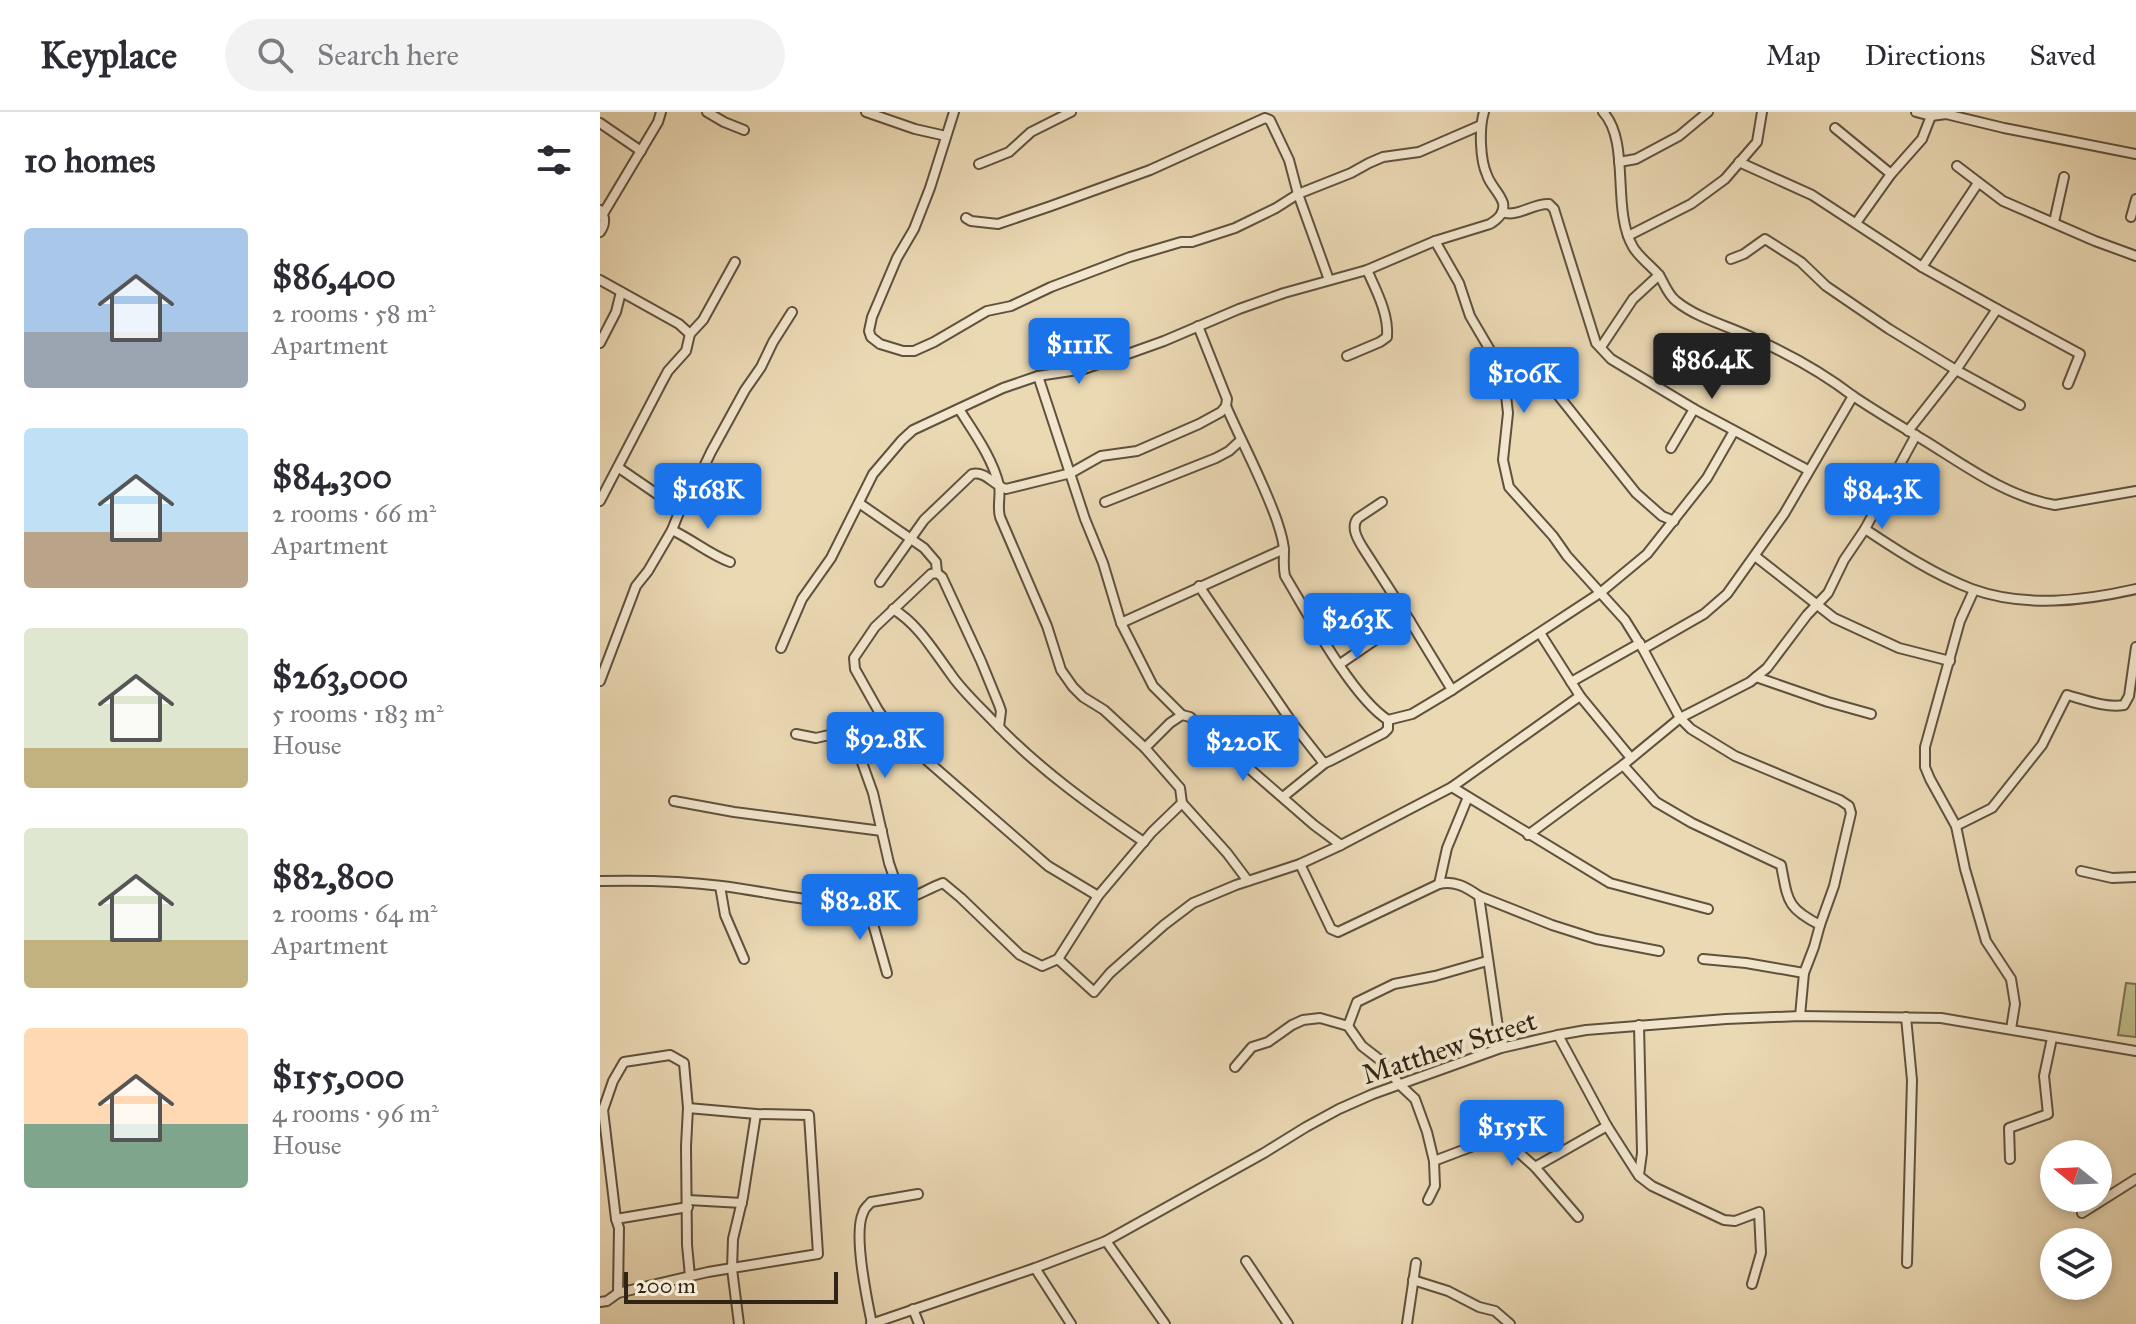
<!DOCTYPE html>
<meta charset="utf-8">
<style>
body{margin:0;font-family:"IM FELL Great Primer",serif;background:#f2f2f3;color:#2b2b33;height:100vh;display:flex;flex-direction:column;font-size:30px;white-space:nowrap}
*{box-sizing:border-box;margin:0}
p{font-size:26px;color:#7c7c81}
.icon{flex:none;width:44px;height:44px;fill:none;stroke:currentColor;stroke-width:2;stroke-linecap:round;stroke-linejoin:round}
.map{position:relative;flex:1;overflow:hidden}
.panel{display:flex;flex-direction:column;background:#fff;width:600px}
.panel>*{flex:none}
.needle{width:52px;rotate:288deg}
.tools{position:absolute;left:1440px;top:1028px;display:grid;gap:16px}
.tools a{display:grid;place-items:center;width:72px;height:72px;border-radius:50%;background:#fff;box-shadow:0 4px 12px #0003;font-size:40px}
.scale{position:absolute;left:24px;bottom:20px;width:214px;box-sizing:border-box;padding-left:8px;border:4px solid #302417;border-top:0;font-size:22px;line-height:28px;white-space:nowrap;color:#302417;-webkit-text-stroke:6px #f2e6ce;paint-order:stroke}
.price{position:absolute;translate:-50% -68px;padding:0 18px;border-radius:8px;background:#1a73e8;color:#fff;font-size:26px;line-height:52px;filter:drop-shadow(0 2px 4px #0008)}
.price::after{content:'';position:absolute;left:50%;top:48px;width:24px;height:18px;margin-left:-12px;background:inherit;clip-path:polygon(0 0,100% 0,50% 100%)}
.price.active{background:#222;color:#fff}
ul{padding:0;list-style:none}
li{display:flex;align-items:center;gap:24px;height:200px;padding:0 24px}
li span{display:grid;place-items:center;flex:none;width:224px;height:160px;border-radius:8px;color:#555}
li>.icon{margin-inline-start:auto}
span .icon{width:96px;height:96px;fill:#fffc;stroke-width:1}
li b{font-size:34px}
h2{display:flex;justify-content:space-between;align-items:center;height:96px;padding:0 24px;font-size:34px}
header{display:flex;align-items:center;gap:48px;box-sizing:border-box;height:112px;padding:0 40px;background:#fff;border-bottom:2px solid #e1e1e2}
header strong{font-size:38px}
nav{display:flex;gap:44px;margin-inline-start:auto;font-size:28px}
.search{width:560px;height:72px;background:#f2f2f3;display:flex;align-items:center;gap:20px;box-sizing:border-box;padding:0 28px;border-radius:44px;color:#7c7c81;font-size:30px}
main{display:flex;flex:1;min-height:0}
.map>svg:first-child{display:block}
</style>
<header>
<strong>Keyplace</strong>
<div class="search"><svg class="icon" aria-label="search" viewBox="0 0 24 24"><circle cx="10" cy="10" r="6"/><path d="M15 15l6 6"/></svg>Search here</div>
<nav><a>Map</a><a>Directions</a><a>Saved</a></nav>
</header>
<main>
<section class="panel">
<h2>10 homes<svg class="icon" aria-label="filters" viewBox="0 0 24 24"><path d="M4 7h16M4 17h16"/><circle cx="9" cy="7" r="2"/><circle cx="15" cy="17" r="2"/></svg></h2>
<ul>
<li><span style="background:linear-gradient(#a9c7e8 65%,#9aa5b1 0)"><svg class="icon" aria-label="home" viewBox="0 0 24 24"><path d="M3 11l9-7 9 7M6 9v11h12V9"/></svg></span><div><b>$86,400</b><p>2 rooms · 58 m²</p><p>Apartment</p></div></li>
<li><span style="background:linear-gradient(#bfe0f5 65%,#b9a48a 0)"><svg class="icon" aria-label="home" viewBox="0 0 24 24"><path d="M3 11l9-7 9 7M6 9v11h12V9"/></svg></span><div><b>$84,300</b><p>2 rooms · 66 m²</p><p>Apartment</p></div></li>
<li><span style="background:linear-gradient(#dfe7d0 75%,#c2b280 0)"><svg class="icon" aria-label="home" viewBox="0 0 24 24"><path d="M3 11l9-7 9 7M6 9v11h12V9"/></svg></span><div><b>$263,000</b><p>5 rooms · 183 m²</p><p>House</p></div></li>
<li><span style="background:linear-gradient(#dfe7d0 70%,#c2b280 0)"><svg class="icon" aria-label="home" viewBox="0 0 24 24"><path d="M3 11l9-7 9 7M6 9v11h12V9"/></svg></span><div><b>$82,800</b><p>2 rooms · 64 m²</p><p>Apartment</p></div></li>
<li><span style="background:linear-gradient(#ffd9b3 60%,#7fa58c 0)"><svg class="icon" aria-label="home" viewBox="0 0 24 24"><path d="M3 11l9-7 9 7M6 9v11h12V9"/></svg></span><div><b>$155,000</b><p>4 rooms · 96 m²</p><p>House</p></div></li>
</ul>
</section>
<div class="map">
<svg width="1536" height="1212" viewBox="0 0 1536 1212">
<rect width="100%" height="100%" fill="#ebd9b4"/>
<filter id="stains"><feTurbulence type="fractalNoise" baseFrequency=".0025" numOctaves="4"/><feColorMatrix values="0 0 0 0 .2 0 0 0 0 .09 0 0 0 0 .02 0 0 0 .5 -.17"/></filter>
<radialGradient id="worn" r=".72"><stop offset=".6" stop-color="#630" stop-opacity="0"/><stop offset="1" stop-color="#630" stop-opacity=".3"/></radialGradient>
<path fill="#bebd89" stroke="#777050" stroke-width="2" d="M1526 871 1536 872V925L1518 923Z"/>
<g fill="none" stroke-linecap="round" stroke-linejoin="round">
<defs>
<g id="minor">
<path d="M107 0 124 10 144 18"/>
<path d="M266 0 315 17 346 24"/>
<path d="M354 0 330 76 314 117 297 146 272 205 269 219 271 225 280 232 303 239H314L334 230 387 199 411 194 451 175 530 145 581 130H592L635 116 676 96 698 82 751 61 769 51 783 45 819 40 879 14"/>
<path d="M1003 0C1031 30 1011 98 1033 135 1039 145 1051 154 1059 163"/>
<path d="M1316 0 1331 4 1346 2 1404 16 1536 42"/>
<path d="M0 11 41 39"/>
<path d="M1235 16 1291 62"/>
<path d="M1019 50 1036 47 1079 24 1108 0"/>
<path d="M1139 50 1212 83 1322 155 1378 71"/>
<path d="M379 52 409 40 431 20 471 0"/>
<path d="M1357 54 1403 89 1495 129 1536 144"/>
<path d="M902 100C917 106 933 91 949 92L954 97 996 231 1011 247 1094 297 1208 358"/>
<path d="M3 102 58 10 61 0"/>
<path d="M1531 105 1536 87"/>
<path d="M366 106 371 109 398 112 451 94 550 58 665 6 670 8 689 48 698 82 729 168"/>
<path d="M1454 110 1464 65"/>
<path d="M1256 111 1291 62 1322 27 1331 4"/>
<path d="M0 120C5 113 6 105 0 98"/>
<path d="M1028 124 1091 92 1125 67 1157 30 1162 0"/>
<path d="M835 129 859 171 870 204 897 250 904 266 908 301 903 348 909 375 953 424 967 444 1025 508 1043 537 1080 606 1091 617 1135 644 1240 688 1249 694 1251 701 1234 774 1220 813 1214 835 1204 861 1200 904"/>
<path d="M1131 147 1144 142 1165 127 1201 150 1226 174 1289 217 1356 258 1420 293"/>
<path d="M1322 155 1397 197"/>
<path d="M0 168 79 212 90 222"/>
<path d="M0 231 16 200 21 180"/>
<path d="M1001 235 1033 187 1059 163C1064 171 1068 183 1076 189 1097 206 1125 213 1149 224 1185 240 1222 260 1253 284 1277 300 1302 315 1327 330 1367 355 1408 385 1455 393L1536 379"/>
<path d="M747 244 780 230 787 225C789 202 776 178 767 158"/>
<path d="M438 264 485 407 503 451 521 511 553 574 582 603"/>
<path d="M946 268 1036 381 1062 404 1074 409"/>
<path d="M626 294C643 333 663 369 677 409 680 418 684 430 684 439 684 449 683 455 685 464 708 502 752 585 788 608L812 602 852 578 1000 481 1047 442 1107 366 1134 319"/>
<path d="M359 297C374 321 392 345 399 373 401 384 397 394 400 405L447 514 461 558 473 575 483 585 504 598 545 636 580 676 582 691 627 741 648 769"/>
<path d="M1308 319 1356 258 1397 197 1480 242 1468 272"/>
<path d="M1071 336 1094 297"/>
<path d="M19 356 70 391 77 394 88 388 111 340 145 278 161 255 173 230 192 200"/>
<path d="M0 389 61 272 68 259 86 239 90 222 103 208 135 150"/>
<path d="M505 390 616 346 629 339 641 328"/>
<path d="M782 390 758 406C750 415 758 428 763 436L810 509"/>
<path d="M259 391 324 436 336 450 337 461"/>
<path d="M1265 417C1298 439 1335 463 1372 477 1425 496 1483 489 1536 477"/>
<path d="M72 418C93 428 109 442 130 450"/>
<path d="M1155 444 1234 506 1299 536 1350 549"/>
<path d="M280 470 324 408 372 362C386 359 393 373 406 377L471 361 501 344 537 339 599 312 621 300 626 294 627 287 598 214"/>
<path d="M599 474 693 612 722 649 725 651 730 649 784 621 788 617V608"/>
<path d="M1374 478 1360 509 1325 635V655L1330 667 1356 714 1365 757 1386 829 1411 867 1415 892 1411 917"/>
<path d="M293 497C318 512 333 538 350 561 362 579 380 595 395 611 439 657 492 695 544 730"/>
<path d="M521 511 684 437"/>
<path d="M940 521 980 584 1031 646"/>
<path d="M181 536 202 487 231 446 273 362 302 328 313 318 403 276 438 264 484 257 522 244 564 229 639 197 684 181 767 158 835 129 890 112C898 107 905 101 903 91 900 81 890 73 887 63 880 48 879 16 884 0"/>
<path d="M1043 537 1104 502 1127 482 1184 402 1253 284"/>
<path d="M740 552 797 513 803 509H810L852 578"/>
<path d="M1156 565 1228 590 1271 602"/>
<path d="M0 569 36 474 48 459 72 418 82 393"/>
<path d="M971 570 1040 531"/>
<path d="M399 615 401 599 399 593 381 549 342 465 337 461 331 462 275 515 254 546 255 557 278 598 293 619 448 754 498 784"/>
<path d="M196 622 216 626 229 623 244 630 259 642 273 681 289 751 302 789"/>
<path d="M545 636 570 611 582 603 590 605 714 713 741 733"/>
<path d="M1023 653 1056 690 1092 711 1181 753C1188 788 1186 796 1220 813"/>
<path d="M852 675 980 584"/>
<path d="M683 685 725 651"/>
<path d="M74 689 134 700 282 719"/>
<path d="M1356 714 1392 696 1442 633 1467 583C1485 588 1506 596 1524 593L1529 584 1536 535"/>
<path d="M928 723 1023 653 1080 606 1150 570 1167 556 1207 503 1228 481 1244 448 1265 417 1316 323"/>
<path d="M700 752 731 817 738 820 839 772C854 768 866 775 879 784L901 936"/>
<path d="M1481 759 1512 766 1536 765"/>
<path d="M0 769C41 768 82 769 122 774 177 781 236 797 292 790 313 788 324 778 343 771L361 786 420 843 442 854 458 847 498 784 552 720 582 691"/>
<path d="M839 772 847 736 868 685"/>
<path d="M120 774 125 803 144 847"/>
<path d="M879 784 952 813 996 827 1059 839"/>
<path d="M267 791 287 861"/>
<path d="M458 847 494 880 510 861 564 813 593 791 636 773 700 752 741 733 852 675 1010 771 1108 797"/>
<path d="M1103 847 1146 851 1204 861"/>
<path d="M1306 905 1312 968 1307 1151"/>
<path d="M1039 913 1042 1041 1039 1063"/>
<path d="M748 914 757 890 794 872 835 864 887 849"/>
<path d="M958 923 1007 1014 1039 1064 1052 1074 1124 1108 1135 1109 1159 1100 1161 1141 1152 1172"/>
<path d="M635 955 652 935 668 930 692 913 703 908 720 906 748 914 762 934 784 951 799 972 815 987 827 1020 834 1049 835 1074 828 1088"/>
<path d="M0 998H3L16 1107"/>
<path d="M3 998 13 969 24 950 70 943 84 951 88 996 86 1034 87 1133 90 1164"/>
<path d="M1410 1047 1409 1016 1448 1002 1444 964 1452 926"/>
<path d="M834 1049 884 1030H907L935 1055 978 1105"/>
<path d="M935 1055 1007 1014"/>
<path d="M88 1088 142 1091"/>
<path d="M1482 1101 1536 1067"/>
<path d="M506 1129 565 1212"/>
<path d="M646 1149 688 1212"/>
<path d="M435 1156 471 1212"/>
<path d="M813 1168 848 1179 879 1195 895 1199 910 1212"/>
<path d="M18 1181 108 1160 218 1142 209 1003 156 1002 88 996"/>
<path d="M0 1190 7 1189 18 1181 19 1116 16 1107 88 1095"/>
<path d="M313 1197 319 1212"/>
<path d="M139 1212 132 1157 133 1127 143 1085 156 1002"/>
<path d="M271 1212 435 1156 506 1129 664 1041 706 1015 739 997 773 982 901 936 958 923 986 918 1126 907 1200 904 1341 906 1536 939"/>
<path d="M272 1212C267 1188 253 1122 263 1101 264 1096 268 1094 271 1090L318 1082"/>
<path d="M807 1212 816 1151"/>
</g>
</defs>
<use href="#minor" stroke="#5f513e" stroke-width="12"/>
<use href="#minor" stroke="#f2e6ce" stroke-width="8"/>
</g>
<g text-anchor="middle" stroke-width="8" stroke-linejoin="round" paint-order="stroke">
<g font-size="28" fill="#302417" stroke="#f2e6ce">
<text transform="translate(849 935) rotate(-18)" y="10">Matthew Street</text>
</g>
</g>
<rect width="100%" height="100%" filter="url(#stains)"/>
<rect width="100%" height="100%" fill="url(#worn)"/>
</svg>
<div class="tools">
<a><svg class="needle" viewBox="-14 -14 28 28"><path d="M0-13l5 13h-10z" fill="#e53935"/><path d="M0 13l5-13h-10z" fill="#7c7c81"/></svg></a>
<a><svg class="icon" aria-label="layers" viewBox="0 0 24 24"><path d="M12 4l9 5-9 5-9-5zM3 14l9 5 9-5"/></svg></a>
</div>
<div class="scale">200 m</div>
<b class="price" style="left:479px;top:274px">$111K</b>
<b class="price active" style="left:1112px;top:289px">$86.4K</b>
<b class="price" style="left:924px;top:303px">$106K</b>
<b class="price" style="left:108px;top:419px">$168K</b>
<b class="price" style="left:1282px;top:419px">$84.3K</b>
<b class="price" style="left:757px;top:549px">$263K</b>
<b class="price" style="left:285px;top:668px">$92.8K</b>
<b class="price" style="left:643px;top:671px">$220K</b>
<b class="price" style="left:260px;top:830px">$82.8K</b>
<b class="price" style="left:912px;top:1056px">$155K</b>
</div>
</main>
